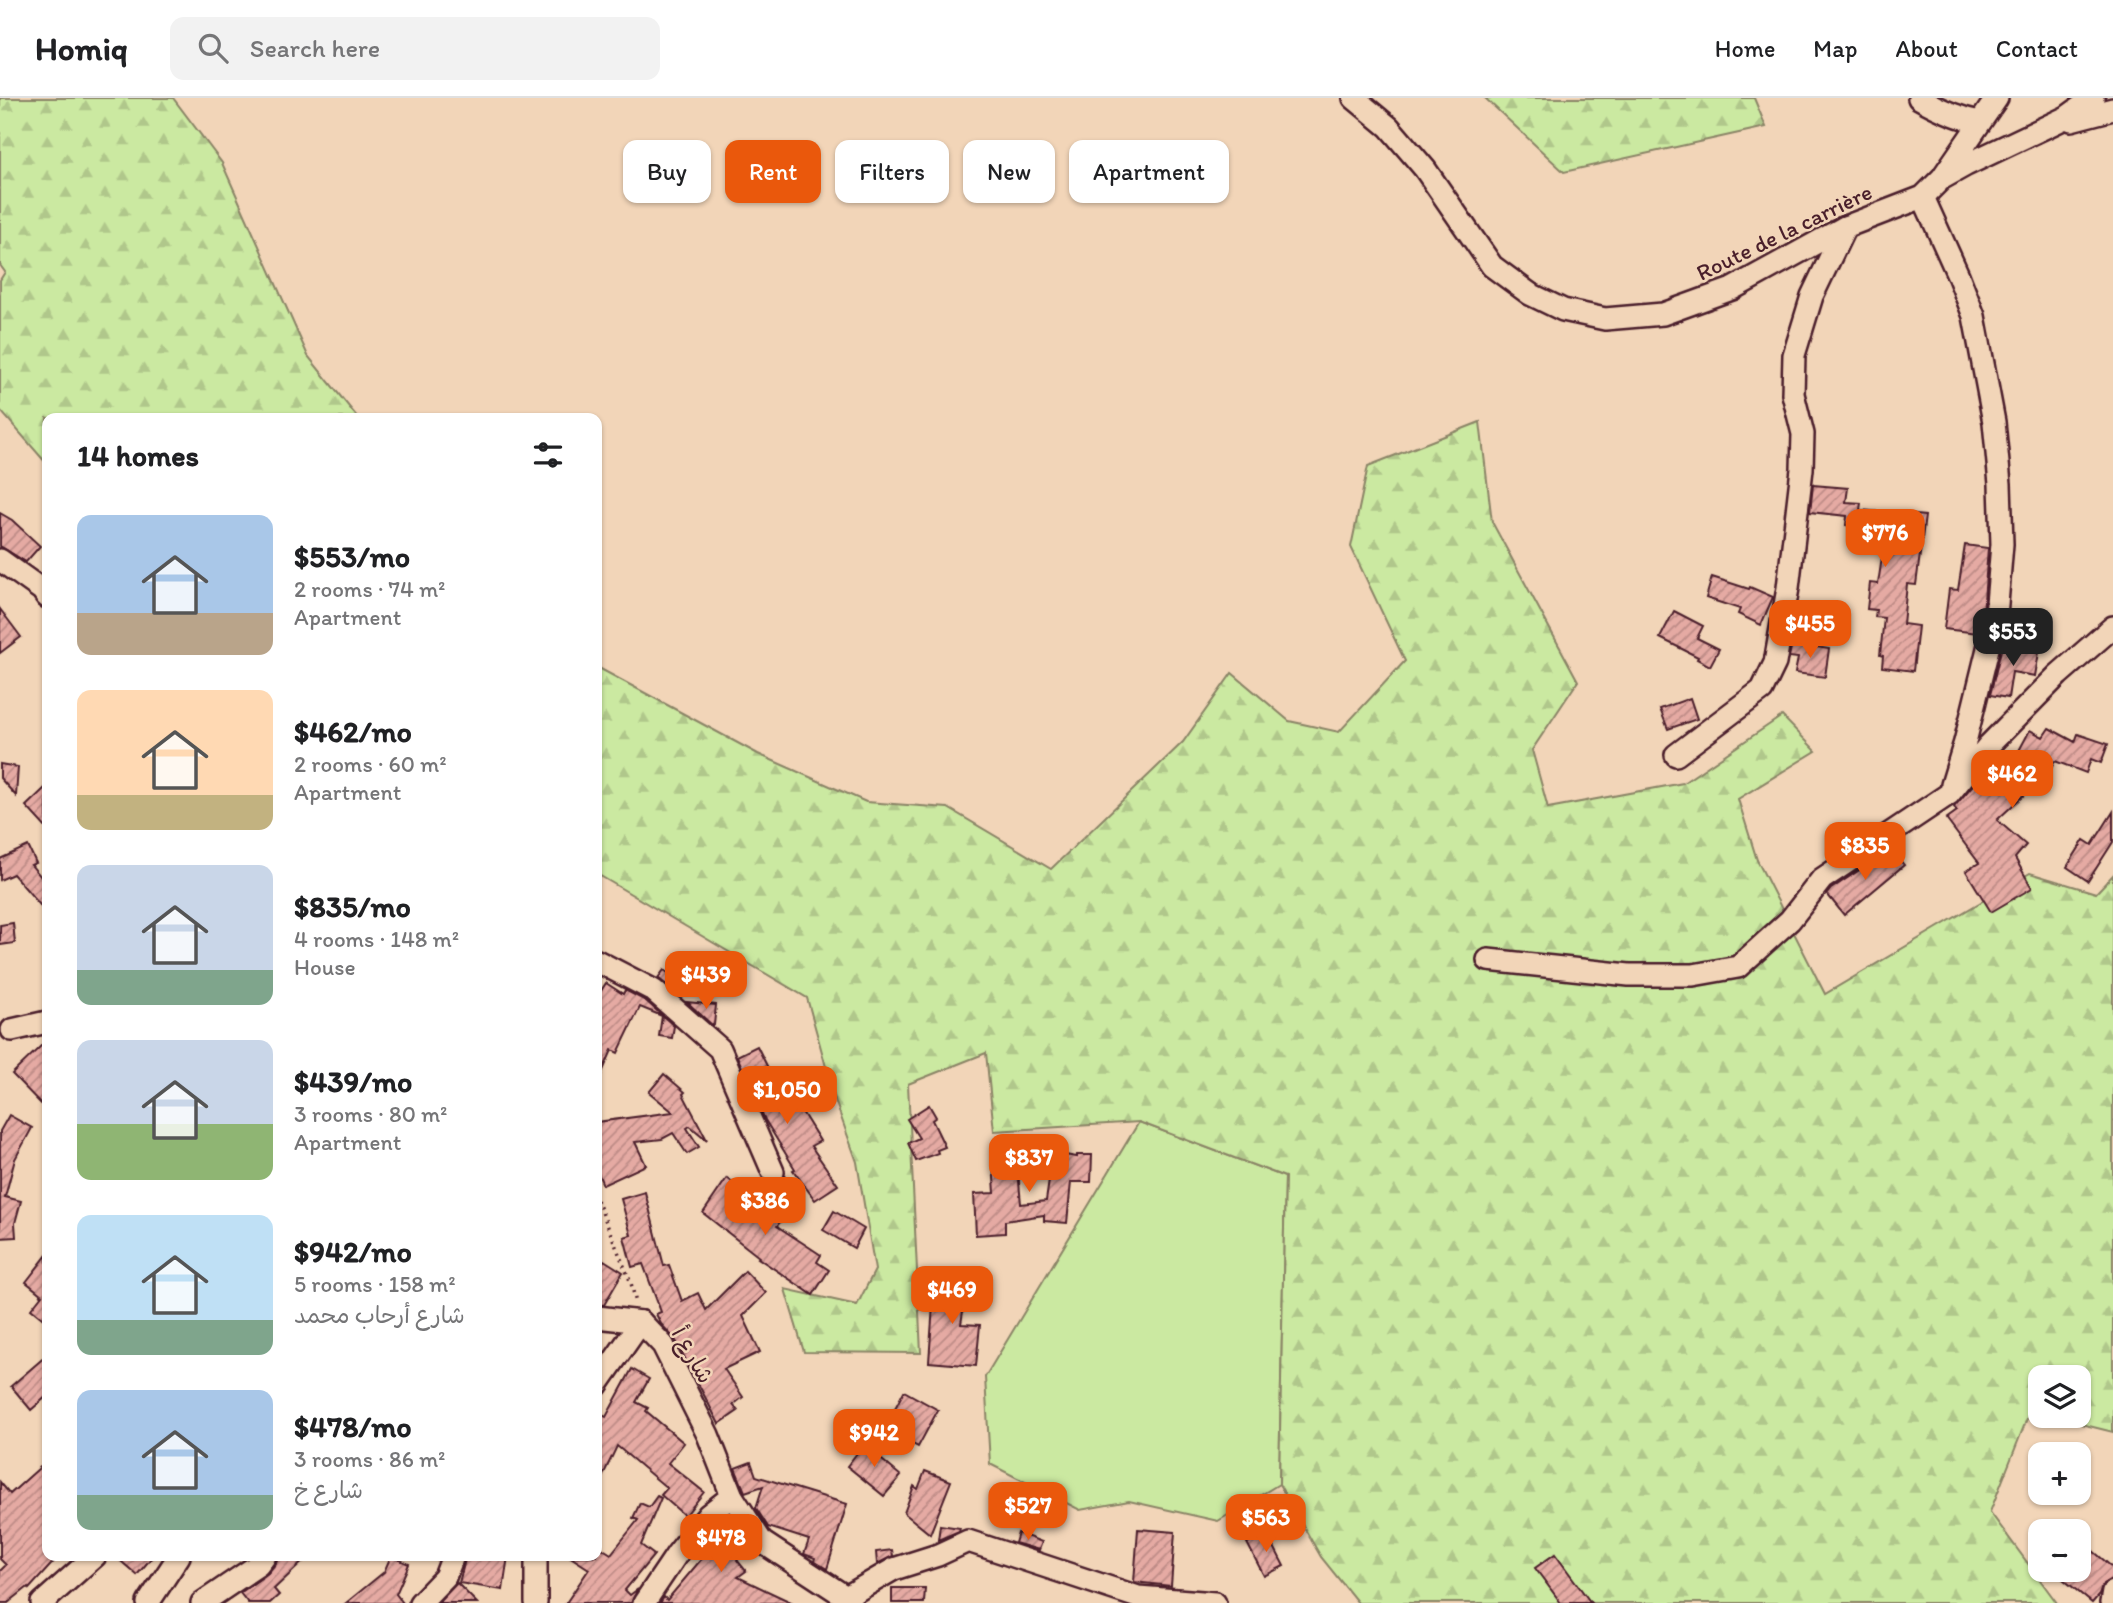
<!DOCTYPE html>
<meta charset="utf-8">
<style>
body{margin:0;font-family:Itim,"Playpen Sans Arabic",sans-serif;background:#f2f2f2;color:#202124;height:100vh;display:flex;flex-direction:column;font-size:26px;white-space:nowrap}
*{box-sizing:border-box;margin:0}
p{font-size:23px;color:#757577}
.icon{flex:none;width:38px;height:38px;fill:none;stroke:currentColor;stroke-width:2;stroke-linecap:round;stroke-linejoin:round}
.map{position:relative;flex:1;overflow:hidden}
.side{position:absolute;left:42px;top:315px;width:560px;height:1148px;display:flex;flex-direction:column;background:#fff;border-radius:14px;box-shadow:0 2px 5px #0004}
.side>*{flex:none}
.top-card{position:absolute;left:623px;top:42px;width:665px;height:63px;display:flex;gap:14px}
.tools{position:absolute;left:2028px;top:1267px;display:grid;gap:14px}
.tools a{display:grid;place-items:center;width:63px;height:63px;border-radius:14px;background:#fff;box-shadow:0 2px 5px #0004;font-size:35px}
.price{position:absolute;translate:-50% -60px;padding:0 16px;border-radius:14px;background:#ea580c;color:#fff;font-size:23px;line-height:46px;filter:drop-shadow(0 2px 4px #0008)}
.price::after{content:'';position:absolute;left:50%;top:42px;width:21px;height:16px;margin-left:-10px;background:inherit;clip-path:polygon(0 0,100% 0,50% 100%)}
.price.selected{background:#222;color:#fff}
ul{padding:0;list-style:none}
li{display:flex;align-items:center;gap:21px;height:175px;padding:0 35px}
li span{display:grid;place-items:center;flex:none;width:196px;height:140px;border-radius:14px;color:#555}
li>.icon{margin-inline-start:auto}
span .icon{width:84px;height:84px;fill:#fffc;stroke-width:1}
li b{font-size:30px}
h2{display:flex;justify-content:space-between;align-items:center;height:84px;padding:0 35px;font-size:30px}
.tag{padding:0 24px;border-radius:14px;background:#fff;box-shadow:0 2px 5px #0004;font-size:24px;line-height:63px}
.tag.selected{background:#ea580c;color:#fff}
header{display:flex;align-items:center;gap:42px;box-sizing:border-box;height:98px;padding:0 35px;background:#fff;border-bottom:2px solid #e0e0e0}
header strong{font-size:33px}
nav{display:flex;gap:38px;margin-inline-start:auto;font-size:24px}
.search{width:490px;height:63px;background:#f2f2f2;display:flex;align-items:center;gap:18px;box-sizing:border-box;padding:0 24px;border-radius:14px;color:#757577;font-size:26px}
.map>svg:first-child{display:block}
</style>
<header>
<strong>Homiq</strong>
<div class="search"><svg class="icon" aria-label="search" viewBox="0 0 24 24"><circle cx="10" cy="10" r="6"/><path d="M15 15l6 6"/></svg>Search here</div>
<nav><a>Home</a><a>Map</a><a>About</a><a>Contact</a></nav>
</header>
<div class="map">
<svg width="2113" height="1505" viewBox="0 0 2113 1505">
<defs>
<pattern id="forest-firs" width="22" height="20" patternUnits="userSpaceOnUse" patternTransform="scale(1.75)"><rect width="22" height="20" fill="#cbe9a1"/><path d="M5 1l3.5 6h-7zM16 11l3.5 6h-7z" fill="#b0c78b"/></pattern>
<pattern id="building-hatch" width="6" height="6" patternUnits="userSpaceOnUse" patternTransform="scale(1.75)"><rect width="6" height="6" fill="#e5aaa3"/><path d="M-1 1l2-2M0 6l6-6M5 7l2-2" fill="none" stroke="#bc8a85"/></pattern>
</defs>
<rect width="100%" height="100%" fill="#f2d5b8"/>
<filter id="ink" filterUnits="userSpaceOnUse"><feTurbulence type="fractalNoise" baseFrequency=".0143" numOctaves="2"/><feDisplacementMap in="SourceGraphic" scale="14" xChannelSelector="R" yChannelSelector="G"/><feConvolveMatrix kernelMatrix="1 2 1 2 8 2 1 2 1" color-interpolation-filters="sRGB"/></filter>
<g filter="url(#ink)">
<path fill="#cbe9a1" stroke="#8a8466" stroke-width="2" d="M1139 1024 1285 1079 1279 1386 1218 1423 1129 1403 1080 1412 990 1366 985 1279Z"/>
<g fill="url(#forest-firs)" stroke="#8a8466" stroke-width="2">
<path d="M0 0H173L222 65 308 258 358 320H47V366L0 312V182L5 174 0 167Z"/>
<path d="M1485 0H1754L1766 29 1564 74Z"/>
<path d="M1480 324 1492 424 1578 583 1532 652 1548 710 1683 685 1782 618 1816 653 1738 701 1757 762 1825 896 2030 775 2096 795 2113 777V1334L2049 1318H2079V1279H2040V1315L2030 1313 1990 1414 2057 1505H1358L1321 1459 1279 1386 1285 1079 1139 1024 994 1033 986 955 908 986 921 1255 804 1254 785 1191 857 1207 875 1172 857 1064 836 1005 807 900 597 776V569L758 656 866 704 948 710 1051 771 1183 644 1232 575 1289 623 1339 634 1405 563 1351 449 1368 368Z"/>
</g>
<g fill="url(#building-hatch)" stroke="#4a1f2b" stroke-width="2">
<path d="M1813 387 1848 390 1846 404 1861 405 1860 412 1925 418 1916 487 1907 486 1903 526 1918 528 1913 573 1882 569 1883 558 1880 557 1884 520 1875 519 1876 512 1867 511 1870 485 1878 486 1884 446H1881L1883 431 1846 427 1847 418 1810 414Z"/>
<path d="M0 415 12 422 40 448 26 464 0 448Z"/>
<path d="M1965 447 1988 450 1983 516 1978 535 1944 531 1949 491 1958 492Z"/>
<path d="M1712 479 1749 491 1750 489 1773 499 1761 527 1738 516 1740 511 1706 500Z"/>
<path d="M0 511 21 539 0 555Z"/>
<path d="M1674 513 1703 528 1697 540 1719 551 1710 568 1697 561 1698 559 1660 540Z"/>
<path d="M1792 545 1829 551 1825 579 1795 575 1798 560 1789 559Z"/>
<path d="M2002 548 2039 554 2035 578 2012 574 2008 600 1990 597Z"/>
<path d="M1690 600 1697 621 1668 631 1660 611Z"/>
<path d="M2049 630 2075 644 2078 636 2108 646 2101 665 2091 661 2086 675 2055 663 2049 674 1997 722 2026 747 2015 760 2032 790 1991 814 1966 773 1979 765 1946 721 1957 713 1954 709 1977 682 2007 654 2014 662 2030 632 2043 639Z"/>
<path d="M0 666 18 669 16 698 0 680Z"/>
<path d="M47 688V731L26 708Z"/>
<path d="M2113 714V744L2088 783 2067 769 2084 742 2092 747Z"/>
<path d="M1897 747 1892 752 1904 767 1844 817 1827 796 1831 791Z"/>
<path d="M28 748 36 765 31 767 47 786V815L13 776 0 782V761Z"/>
<path d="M13 825 15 845 0 847V827Z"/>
<path d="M664 872 682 885 675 894 658 880Z"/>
<path d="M606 885 623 896 625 892 646 903 674 928 672 940 659 938 662 918 640 909 618 955 612 952 597 986V899Z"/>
<path d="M687 904 716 907 714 927H712Z"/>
<path d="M47 942V1012L12 976Z"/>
<path d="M757 948 790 1014 799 1009 820 1043 811 1048 838 1087 815 1102 793 1072 795 1071 765 1022 737 958Z"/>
<path d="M664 976 685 994 683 996 707 1042 690 1028 687 1030 699 1049 687 1056 673 1035 662 1041 635 1044 646 1067 603 1087 597 1073V1024L673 1014 649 994Z"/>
<path d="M929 1007 936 1019 932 1022 945 1049 937 1052 938 1055 916 1063 908 1045 919 1040 907 1021Z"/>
<path d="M9 1017 32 1030 15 1061 5 1099 21 1103 15 1125 16 1139 0 1140V1033Z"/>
<path d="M1053 1055 1077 1059V1057H1092L1091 1084H1071L1067 1125 1044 1123V1117L1005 1123V1135L976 1137 974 1096 995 1095 993 1064 1017 1061 1021 1106 1046 1103Z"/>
<path d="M727 1080 781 1123 777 1128 821 1157 817 1164 829 1172 813 1197 758 1160 759 1159 703 1115Z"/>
<path d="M645 1094 664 1168 669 1167 682 1203 698 1195 706 1212 745 1173 766 1195 743 1218 760 1254 724 1271 743 1299 733 1307 738 1313 719 1326 675 1241 661 1226 656 1216 661 1214 643 1166 632 1169 624 1139 631 1137 621 1101Z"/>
<path d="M834 1113 864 1131 854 1150 823 1132Z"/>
<path d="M47 1157V1224L31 1211 42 1197 26 1184Z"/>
<path d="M604 1162 623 1174 604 1207 597 1206V1174Z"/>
<path d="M938 1174 961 1178 957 1200 965 1201 961 1226 980 1227 976 1268 929 1264 933 1207Z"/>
<path d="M47 1257V1298L31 1312 11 1288Z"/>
<path d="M632 1271 649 1281 636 1304 648 1310 646 1313 684 1345 668 1365 704 1394 685 1418 661 1397 667 1390 617 1348 597 1390V1314L606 1319Z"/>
<path d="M904 1293 938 1312 918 1349 884 1331Z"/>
<path d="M868 1341 879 1351 875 1356 901 1378 884 1398 847 1368Z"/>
<path d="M47 1363V1458H59L29 1491 28 1489 8 1505H0V1473L6 1467 0 1461V1384L10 1396Z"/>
<path d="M751 1364 756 1378 847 1406 827 1471 814 1463 815 1460 804 1456 809 1442 768 1429 756 1410 763 1388 745 1394 735 1370Z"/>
<path d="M925 1373 951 1383 930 1436 904 1415 914 1388 918 1391Z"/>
<path d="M657 1398 661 1400 641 1447 654 1457 625 1492 630 1497 638 1491 631 1505H566L589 1471 569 1458H597V1447L611 1456 638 1422 633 1420 640 1405 649 1409Z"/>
<path d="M725 1421 750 1452 737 1462 746 1473 738 1479 793 1505H660L664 1499 667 1502 710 1451 704 1443 716 1427Z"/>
<path d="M940 1427 960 1430 959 1433 938 1442Z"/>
<path d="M1138 1431 1175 1434 1171 1488 1134 1484Z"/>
<path d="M1018 1435 1042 1444 1039 1452 1015 1445Z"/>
<path d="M1267 1435 1284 1468 1264 1478 1247 1445Z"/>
<path d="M2079 1441 2113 1470V1480L2103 1486 2099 1497 2092 1505 2052 1472H2079Z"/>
<path d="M892 1452 893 1458 877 1466 876 1454Z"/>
<path d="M1555 1456 1591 1505H1561L1535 1470Z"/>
<path d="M115 1458H153L137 1477Z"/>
<path d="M278 1458H309L274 1491 279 1497 270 1505H248L240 1495 268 1475 276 1465Z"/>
<path d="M391 1458 409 1466 396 1496 403 1505H346L384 1474Z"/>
<path d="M466 1458H508L503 1492 459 1485Z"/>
<path d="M457 1485 477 1505H438Z"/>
<path d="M892 1490H925L924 1505H892Z"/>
</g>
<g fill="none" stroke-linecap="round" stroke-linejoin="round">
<defs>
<g id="street">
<path d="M1354 0 1389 29 1425 71 1492 168 1530 196 1563 212 1605 221 1663 216 1732 191 1845 129 1923 99 1941 81 1966 67 2067 19 2093 0"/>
<path d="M1919 0C1938 11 1958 20 1980 24"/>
<path d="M2071 22 2113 11"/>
<path d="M1944 77 1997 0"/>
<path d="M1923 99 1958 177 1974 218 1994 324 2000 386 2002 446 1996 518 1965 644 1952 687"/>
<path d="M0 462 42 492 47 499"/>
<path d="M1676 657 1762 592 1775 565 1788 490 1802 371 1803 336 1793 296 1794 257 1812 198 1845 129"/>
<path d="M1488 862 1629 877H1693L1738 869 1790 822 1822 781 1949 696 1989 647 2058 577 2113 529"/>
<path d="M597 863 653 892 720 951 773 1074"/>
<path d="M12 932 47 924"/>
<path d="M597 1219 641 1224"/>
<path d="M641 1224 663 1247 708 1337 732 1398 762 1444 846 1499V1505"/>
<path d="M597 1287 641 1224"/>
<path d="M846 1499 894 1471 938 1457 968 1443 1138 1499 1215 1505"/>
<path d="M42 1505 95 1458"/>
<path d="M148 1505 179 1458"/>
<path d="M202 1505 258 1467 265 1458"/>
<path d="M420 1505 445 1479 453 1458"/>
<path d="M536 1505V1458"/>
<path d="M644 1505 677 1456 708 1417 732 1398"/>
<path d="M2111 1505 2113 1494"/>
</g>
</defs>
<use href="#street" stroke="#4a1f2b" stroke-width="26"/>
<path stroke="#4a1f2b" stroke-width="3.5" stroke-dasharray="2 5" stroke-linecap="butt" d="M597 1102 631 1185 636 1205"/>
<use href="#street" stroke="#f2d5b8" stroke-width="21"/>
</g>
</g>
<g text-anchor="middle" stroke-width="5" stroke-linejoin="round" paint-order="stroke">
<g font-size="23" fill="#4a1f2b" stroke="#f2d5b8">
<text transform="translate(1784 134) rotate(-26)" y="8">Route de la carrière</text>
<text transform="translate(693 1257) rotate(60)" y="8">شارع أ</text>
</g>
</g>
</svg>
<div class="tools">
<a><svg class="icon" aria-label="layers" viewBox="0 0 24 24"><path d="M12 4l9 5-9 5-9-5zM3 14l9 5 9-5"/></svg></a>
<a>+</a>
<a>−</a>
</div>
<b class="price" style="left:1885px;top:471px">$776</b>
<b class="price" style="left:1810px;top:562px">$455</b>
<b class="price selected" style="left:2013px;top:570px">$553</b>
<b class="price" style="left:2012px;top:712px">$462</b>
<b class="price" style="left:1865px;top:784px">$835</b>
<b class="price" style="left:706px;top:913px">$439</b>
<b class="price" style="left:787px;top:1028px">$1,050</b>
<b class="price" style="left:1029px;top:1096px">$837</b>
<b class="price" style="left:765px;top:1139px">$386</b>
<b class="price" style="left:952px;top:1228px">$469</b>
<b class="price" style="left:874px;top:1371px">$942</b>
<b class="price" style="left:1028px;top:1444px">$527</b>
<b class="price" style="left:1266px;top:1456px">$563</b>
<b class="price" style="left:721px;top:1476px">$478</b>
<div class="top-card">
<a class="tag">Buy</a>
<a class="tag selected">Rent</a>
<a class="tag">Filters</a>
<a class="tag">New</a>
<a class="tag">Apartment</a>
</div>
<section class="side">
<h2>14 homes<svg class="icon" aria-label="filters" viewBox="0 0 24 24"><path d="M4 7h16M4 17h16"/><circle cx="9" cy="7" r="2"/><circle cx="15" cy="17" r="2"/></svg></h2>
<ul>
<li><span style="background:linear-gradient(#a9c7e8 70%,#b9a48a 0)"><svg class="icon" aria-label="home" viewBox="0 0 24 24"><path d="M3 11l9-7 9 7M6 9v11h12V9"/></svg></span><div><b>$553/mo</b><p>2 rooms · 74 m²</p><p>Apartment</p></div></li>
<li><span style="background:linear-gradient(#ffd9b3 75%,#c2b280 0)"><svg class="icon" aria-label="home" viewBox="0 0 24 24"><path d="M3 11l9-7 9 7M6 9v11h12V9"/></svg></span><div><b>$462/mo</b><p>2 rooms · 60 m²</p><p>Apartment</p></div></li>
<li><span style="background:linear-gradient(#c9d6e8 75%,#7fa58c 0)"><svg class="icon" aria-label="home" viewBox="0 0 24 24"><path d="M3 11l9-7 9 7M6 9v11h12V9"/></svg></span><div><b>$835/mo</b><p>4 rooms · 148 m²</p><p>House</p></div></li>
<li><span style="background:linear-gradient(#c9d6e8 60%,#8fb573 0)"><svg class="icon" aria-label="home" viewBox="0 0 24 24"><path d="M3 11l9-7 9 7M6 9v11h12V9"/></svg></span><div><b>$439/mo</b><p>3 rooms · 80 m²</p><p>Apartment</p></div></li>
<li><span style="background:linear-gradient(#bfe0f5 75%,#7fa58c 0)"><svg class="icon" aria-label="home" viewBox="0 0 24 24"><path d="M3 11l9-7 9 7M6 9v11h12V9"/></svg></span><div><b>$942/mo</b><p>5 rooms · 158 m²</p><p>شارع أرحاب محمد</p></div></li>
<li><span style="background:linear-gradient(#a9c7e8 75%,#7fa58c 0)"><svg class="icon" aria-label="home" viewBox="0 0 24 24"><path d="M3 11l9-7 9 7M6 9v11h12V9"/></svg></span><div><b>$478/mo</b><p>3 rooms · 86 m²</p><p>شارع خ</p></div></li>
</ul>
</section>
</div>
